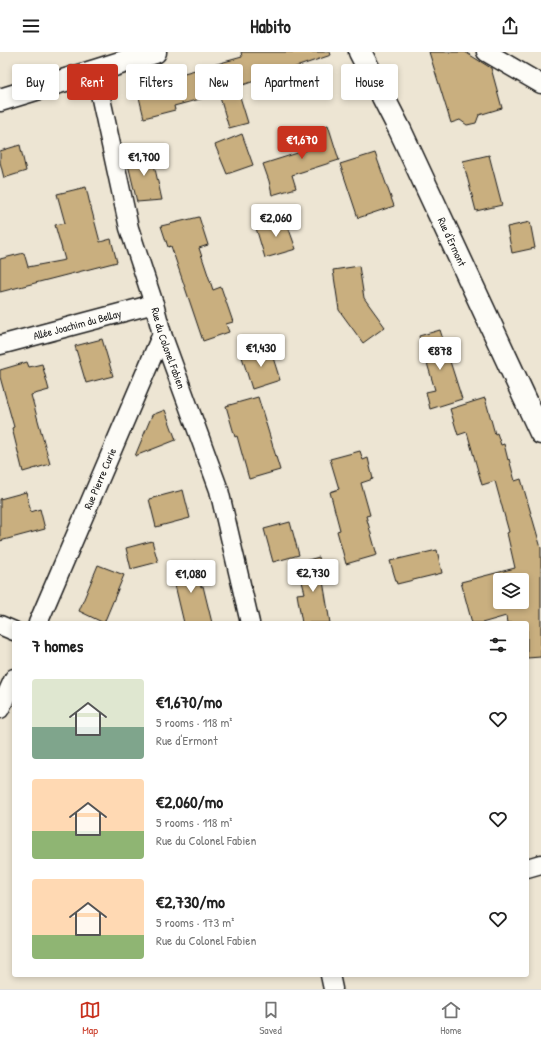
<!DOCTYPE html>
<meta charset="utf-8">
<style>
body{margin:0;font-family:"Patrick Hand",sans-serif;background:#f6f6f6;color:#222;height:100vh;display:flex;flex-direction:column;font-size:15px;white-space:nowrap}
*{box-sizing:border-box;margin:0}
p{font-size:13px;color:#767676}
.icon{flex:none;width:22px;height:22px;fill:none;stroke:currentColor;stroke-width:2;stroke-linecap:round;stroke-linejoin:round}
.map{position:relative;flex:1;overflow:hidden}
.sheet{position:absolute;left:12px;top:569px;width:517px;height:356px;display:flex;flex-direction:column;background:#fff;border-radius:4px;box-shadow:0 2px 6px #0003}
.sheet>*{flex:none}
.hud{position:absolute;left:12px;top:12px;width:517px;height:36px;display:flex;gap:8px}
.controls{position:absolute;left:493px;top:521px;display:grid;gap:8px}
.controls a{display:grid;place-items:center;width:36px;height:36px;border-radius:4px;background:#fff;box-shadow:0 2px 6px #0003;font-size:20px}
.price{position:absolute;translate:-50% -34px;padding:0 9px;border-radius:4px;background:#fff;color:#222;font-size:13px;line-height:26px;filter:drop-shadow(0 1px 2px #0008)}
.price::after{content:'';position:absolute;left:50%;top:24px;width:12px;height:9px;margin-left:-6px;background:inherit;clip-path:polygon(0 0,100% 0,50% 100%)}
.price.selected{background:#c8321e;color:#fff}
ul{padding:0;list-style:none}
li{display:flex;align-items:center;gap:12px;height:100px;padding:0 20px}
li span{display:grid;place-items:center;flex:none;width:112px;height:80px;border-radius:4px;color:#555}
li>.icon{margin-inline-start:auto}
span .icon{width:48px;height:48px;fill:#fffc;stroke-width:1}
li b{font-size:17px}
h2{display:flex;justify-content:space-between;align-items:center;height:48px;padding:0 20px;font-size:17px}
.tag{padding:0 14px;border-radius:4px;background:#fff;box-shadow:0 2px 6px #0003;font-size:14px;line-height:36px}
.tag.selected{background:#c8321e;color:#fff}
header{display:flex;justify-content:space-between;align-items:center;height:52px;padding:0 20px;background:#fff;font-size:18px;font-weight:800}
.dock{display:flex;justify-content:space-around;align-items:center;height:56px;border-top:1px solid #e0e0e0;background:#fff;font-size:11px;color:#767676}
.dock a{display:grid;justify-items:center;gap:2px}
.dock .selected{color:#c8321e}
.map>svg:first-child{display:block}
</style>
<header><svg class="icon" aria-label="menu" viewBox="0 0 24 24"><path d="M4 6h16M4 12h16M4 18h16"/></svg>Habito<svg class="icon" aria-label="share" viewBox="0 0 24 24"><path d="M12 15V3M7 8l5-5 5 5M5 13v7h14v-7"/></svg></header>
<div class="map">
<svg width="541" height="937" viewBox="0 0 541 937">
<rect width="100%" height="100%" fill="#ede5d3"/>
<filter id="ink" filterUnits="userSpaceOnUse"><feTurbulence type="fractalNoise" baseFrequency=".025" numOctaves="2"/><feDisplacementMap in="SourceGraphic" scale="8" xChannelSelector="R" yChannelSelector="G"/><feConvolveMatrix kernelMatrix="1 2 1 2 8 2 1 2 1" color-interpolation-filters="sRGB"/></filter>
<g filter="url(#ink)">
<g fill="#c9af7f" stroke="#1c1c1c" fill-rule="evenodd">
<path d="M241 0H330L331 3 237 35 248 71 229 76 219 42 174 54 175 58 144 66 138 41 179 31 177 23 242 5Z"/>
<path d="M429 0H465L491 16 502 56 479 63 476 71 467 73 460 68 451 71Z"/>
<path d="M328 73 339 108 292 123 296 136 272 143 269 129 263 112 307 98 302 81Z"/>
<path d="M242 82 253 113 227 122 215 93Z"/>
<path d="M20 93 26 119 4 126 0 110V99Z"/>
<path d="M151 99 162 148 137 150 126 104Z"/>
<path d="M375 101 394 154 358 166 340 112Z"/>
<path d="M489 103 502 153 476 159 463 109Z"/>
<path d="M86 135 89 148 100 190 111 187 117 210 0 240V207L24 201 28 215 65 208 55 173 65 171 57 142Z"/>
<path d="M199 165 208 193 199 196 213 238 221 235 233 270 226 272 229 280 203 289 171 194 168 195 161 174Z"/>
<path d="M285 166 296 197 265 206 256 176Z"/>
<path d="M530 170 535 196 512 201 507 175Z"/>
<path d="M359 214 364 246 385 275 363 291 339 258 333 218Z"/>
<path d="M440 278 462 347 430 357 426 340 435 338 419 284Z"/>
<path d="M102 287 113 324 86 331 75 294Z"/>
<path d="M270 296 280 328 252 337 242 305Z"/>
<path d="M27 310 29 315 42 312 49 338 31 343 50 412 23 420 12 376 14 375 0 325V318Z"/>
<path d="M258 345 280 418 249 427 237 384 235 385 226 354Z"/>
<path d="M485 346 495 382 497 381 501 393 504 392 508 408 509 407 515 429 521 427 541 496V605L527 606V571H507L506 564 482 571H472L461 530 515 516 507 481 509 480 495 429 482 433 467 380 458 383 450 357ZM500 528H522V550H500Z"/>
<path d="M165 358 176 388 135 404 152 363Z"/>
<path d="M360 399 363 408 368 406 373 427 361 431 370 463 366 464 377 503 346 512 337 479 340 478 330 440 339 437 330 407Z"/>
<path d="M183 438 190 466 156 475 149 447Z"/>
<path d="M26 440 31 460 40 457 45 477 0 489V447Z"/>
<path d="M290 470 299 503 273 510 264 477Z"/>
<path d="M152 489 158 510 131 517 126 496Z"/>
<path d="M437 498 442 521 397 532 390 509Z"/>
<path d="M319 505 330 571H302L297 542 305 541 297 511Z"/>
<path d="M196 509 201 535 203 534 212 571H184L171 516Z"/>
<path d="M98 513 124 523 104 571 79 559Z"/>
</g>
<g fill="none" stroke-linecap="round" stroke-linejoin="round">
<defs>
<g id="street">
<path d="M486 0 541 32"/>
<path id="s1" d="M95 19 129 176 154 252 162 282 219 438 250 571"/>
<path id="s2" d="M0 293 154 252"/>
<path id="s3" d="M38 571 162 282"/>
<path d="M0 573 14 579"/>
<path d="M0 657 14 626"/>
<path d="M527 816 541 812"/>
<path d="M330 923 333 937"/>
</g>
<g id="secondary">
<path id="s4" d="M360 0 400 78 541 381"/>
<path d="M0 48 95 19 155 0"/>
</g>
</defs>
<use href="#street" stroke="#1c1c1c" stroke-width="21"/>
<use href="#secondary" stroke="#1c1c1c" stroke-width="25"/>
<use href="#street" stroke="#fdfcf7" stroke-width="18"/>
<use href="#secondary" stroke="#fdfcf7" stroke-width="22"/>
</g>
</g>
<g text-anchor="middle" stroke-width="3.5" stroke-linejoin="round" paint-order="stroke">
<g font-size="11" fill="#1c1c1c" stroke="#fdfcf7">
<text dy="4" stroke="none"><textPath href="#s4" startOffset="211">Rue d'Ermont</textPath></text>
<text dy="4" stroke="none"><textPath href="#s2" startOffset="80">Allée Joachim du Bellay</textPath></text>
<text dy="4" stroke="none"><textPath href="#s1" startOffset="287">Rue du Colonel Fabien</textPath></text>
<text dy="4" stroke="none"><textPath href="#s3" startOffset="157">Rue Pierre Curie</textPath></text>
</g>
</g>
</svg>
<div class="controls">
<a><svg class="icon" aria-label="layers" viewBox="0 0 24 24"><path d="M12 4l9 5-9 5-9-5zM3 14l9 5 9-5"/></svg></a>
</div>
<b class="price selected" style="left:302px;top:108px">€1,670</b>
<b class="price" style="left:144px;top:125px">€1,700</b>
<b class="price" style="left:276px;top:186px">€2,060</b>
<b class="price" style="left:261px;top:316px">€1,430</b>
<b class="price" style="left:440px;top:319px">€878</b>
<b class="price" style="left:313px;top:541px">€2,730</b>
<b class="price" style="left:191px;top:542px">€1,080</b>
<div class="hud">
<a class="tag">Buy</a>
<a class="tag selected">Rent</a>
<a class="tag">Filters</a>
<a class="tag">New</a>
<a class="tag">Apartment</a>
<a class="tag">House</a>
</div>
<section class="sheet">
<h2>7 homes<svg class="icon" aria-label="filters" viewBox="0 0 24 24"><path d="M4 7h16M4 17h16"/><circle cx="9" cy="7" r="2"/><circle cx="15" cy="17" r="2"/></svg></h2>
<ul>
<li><span style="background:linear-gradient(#dfe7d0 60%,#7fa58c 0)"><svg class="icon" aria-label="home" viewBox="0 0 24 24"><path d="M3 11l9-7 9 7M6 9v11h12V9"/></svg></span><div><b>€1,670/mo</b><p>5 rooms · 118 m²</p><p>Rue d'Ermont</p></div><svg class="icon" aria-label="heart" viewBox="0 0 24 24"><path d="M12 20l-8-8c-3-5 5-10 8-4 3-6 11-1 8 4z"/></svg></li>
<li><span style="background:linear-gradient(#ffd9b3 65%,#8fb573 0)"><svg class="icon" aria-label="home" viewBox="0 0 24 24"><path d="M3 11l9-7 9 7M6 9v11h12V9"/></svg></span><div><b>€2,060/mo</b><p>5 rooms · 118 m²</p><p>Rue du Colonel Fabien</p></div><svg class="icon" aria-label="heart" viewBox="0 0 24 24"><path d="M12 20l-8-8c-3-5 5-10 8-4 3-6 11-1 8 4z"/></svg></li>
<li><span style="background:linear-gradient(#ffd9b3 70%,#8fb573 0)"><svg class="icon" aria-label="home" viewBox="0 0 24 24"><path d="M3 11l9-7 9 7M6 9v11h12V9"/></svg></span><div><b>€2,730/mo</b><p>5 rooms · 173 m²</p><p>Rue du Colonel Fabien</p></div><svg class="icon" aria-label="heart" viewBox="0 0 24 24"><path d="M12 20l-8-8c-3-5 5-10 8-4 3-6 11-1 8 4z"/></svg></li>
</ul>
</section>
</div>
<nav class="dock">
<a class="selected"><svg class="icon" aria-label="map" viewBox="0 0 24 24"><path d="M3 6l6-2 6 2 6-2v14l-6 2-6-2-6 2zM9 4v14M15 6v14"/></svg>Map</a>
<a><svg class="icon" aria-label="saved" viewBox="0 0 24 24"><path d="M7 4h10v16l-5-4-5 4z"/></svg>Saved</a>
<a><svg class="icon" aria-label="home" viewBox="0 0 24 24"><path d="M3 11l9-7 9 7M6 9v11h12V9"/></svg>Home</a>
</nav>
